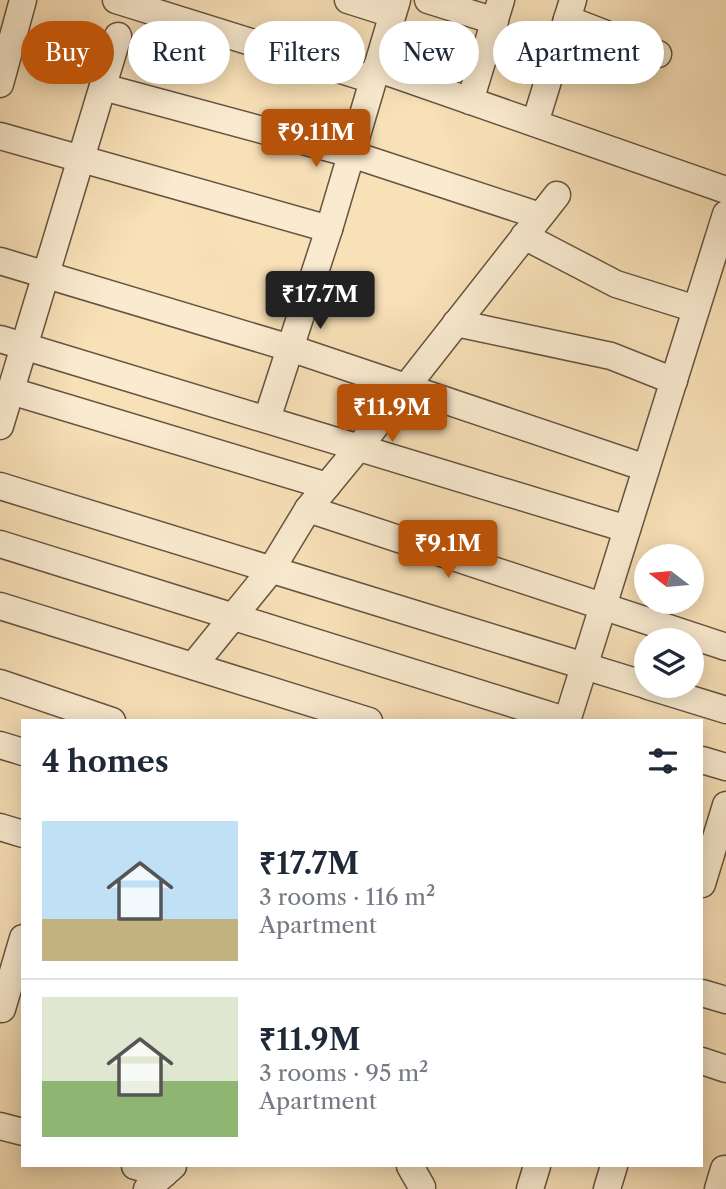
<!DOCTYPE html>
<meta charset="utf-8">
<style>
body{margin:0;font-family:"Libre Caslon Text",serif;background:#f2f2f3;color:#1f2937;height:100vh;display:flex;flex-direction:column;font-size:26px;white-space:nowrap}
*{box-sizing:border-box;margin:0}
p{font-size:23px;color:#747a83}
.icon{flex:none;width:38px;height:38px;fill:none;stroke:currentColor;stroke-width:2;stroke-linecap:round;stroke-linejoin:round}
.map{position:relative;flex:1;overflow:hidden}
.drawer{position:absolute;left:21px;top:719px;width:682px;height:448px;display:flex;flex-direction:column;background:#fff;border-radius:0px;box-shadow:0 4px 18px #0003}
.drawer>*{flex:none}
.banner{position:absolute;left:21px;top:21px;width:684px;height:63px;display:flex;gap:14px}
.needle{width:46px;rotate:286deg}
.controls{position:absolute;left:634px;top:544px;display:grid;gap:14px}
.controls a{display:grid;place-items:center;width:70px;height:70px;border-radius:50%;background:#fff;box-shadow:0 4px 18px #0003;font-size:35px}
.price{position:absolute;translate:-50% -60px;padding:0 16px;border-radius:7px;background:#b45309;color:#fff;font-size:23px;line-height:46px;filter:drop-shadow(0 2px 4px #0008)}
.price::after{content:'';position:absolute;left:50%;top:42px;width:21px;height:16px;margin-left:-10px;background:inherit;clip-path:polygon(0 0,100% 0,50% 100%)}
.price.selected{background:#222;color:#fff}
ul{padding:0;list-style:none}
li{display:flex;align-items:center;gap:21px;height:175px;padding:0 21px}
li+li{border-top:2px solid #e0e1e3}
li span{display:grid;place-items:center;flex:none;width:196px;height:140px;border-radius:0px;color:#555}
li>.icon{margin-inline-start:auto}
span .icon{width:84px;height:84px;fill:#fffc;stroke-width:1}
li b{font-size:30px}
h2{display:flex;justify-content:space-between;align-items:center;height:84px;padding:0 21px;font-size:30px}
.tag{padding:0 24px;border-radius:32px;background:#fff;box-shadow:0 4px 18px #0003;font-size:24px;line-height:63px}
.tag.selected{background:#b45309;color:#fff}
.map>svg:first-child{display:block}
</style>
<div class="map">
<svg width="726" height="1189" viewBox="0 0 726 1189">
<rect width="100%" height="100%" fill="#f8e0b7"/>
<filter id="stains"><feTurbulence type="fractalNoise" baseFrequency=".00286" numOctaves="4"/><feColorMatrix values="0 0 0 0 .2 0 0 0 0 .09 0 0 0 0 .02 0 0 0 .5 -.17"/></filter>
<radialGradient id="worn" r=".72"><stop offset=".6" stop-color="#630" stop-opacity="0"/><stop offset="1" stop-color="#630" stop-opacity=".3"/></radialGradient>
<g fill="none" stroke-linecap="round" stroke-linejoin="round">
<defs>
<g id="minor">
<path d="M116 0 373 80"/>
<path d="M348 0 392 14"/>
<path d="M428 0 495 21"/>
<path d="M567 19 658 54"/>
<path d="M376 68 726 190"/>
<path d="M0 84 23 0"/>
<path d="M103 87 351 154 540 216"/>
<path d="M470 101 501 0"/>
<path d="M535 123 573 0"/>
<path d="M0 136 329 229"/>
<path d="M524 236 616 284 696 309"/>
<path d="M0 261 290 348 646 468"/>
<path d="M456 323 611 356 674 381"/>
<path d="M0 339 627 529"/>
<path d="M11 391 327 486"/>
<path d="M267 419 329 229 397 0"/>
<path d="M0 426 118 36"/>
<path d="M0 486 646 685"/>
<path d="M308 509 726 647"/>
<path d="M0 544 568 721"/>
<path d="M0 606 369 721"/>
<path d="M193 666 271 570 308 509 359 447 557 195"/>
<path d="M0 683 112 721"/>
<path d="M648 686 726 710"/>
<path d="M567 721 726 214"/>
<path d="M0 745 23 752"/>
<path d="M702 760 726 767"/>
<path d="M0 827 23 834"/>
<path d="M702 884 726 805"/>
<path d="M702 993 726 1000"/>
<path d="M2 1009 23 938"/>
<path d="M702 1061 726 1069"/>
<path d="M0 1126 23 1132"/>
<path d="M135 1166 164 1174"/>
<path d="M410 1166 422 1187"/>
<path d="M147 1189 173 1166"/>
<path d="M530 1189 537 1166"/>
<path d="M607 1189 614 1166"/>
<path d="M718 1189 724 1169"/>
</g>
</defs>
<use href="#minor" stroke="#645441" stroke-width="29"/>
<use href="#minor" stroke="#faebd0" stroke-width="26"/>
</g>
<rect width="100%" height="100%" filter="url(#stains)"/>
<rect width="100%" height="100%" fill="url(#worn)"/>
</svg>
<div class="controls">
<a><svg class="needle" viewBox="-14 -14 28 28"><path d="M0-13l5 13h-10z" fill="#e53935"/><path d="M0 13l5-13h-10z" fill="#747a83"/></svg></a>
<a><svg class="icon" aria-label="layers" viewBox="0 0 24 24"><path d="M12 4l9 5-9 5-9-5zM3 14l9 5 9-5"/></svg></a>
</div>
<b class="price" style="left:316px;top:169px">₹9.11M</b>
<b class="price selected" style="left:320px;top:331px">₹17.7M</b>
<b class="price" style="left:392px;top:444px">₹11.9M</b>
<b class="price" style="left:448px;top:580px">₹9.1M</b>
<div class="banner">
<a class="tag selected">Buy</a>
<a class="tag">Rent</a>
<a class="tag">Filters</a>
<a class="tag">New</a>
<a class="tag">Apartment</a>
</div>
<section class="drawer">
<h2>4 homes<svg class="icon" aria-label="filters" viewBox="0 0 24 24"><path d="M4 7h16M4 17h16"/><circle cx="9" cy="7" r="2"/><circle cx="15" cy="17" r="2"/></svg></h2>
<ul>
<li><span style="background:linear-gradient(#bfe0f5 70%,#c2b280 0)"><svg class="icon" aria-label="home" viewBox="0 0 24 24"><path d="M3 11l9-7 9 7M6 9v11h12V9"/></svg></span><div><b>₹17.7M</b><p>3 rooms · 116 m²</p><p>Apartment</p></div></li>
<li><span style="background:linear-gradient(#dfe7d0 60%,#8fb573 0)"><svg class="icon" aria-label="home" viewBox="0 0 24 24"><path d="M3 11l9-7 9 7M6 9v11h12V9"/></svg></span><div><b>₹11.9M</b><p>3 rooms · 95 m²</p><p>Apartment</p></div></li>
</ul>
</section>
</div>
